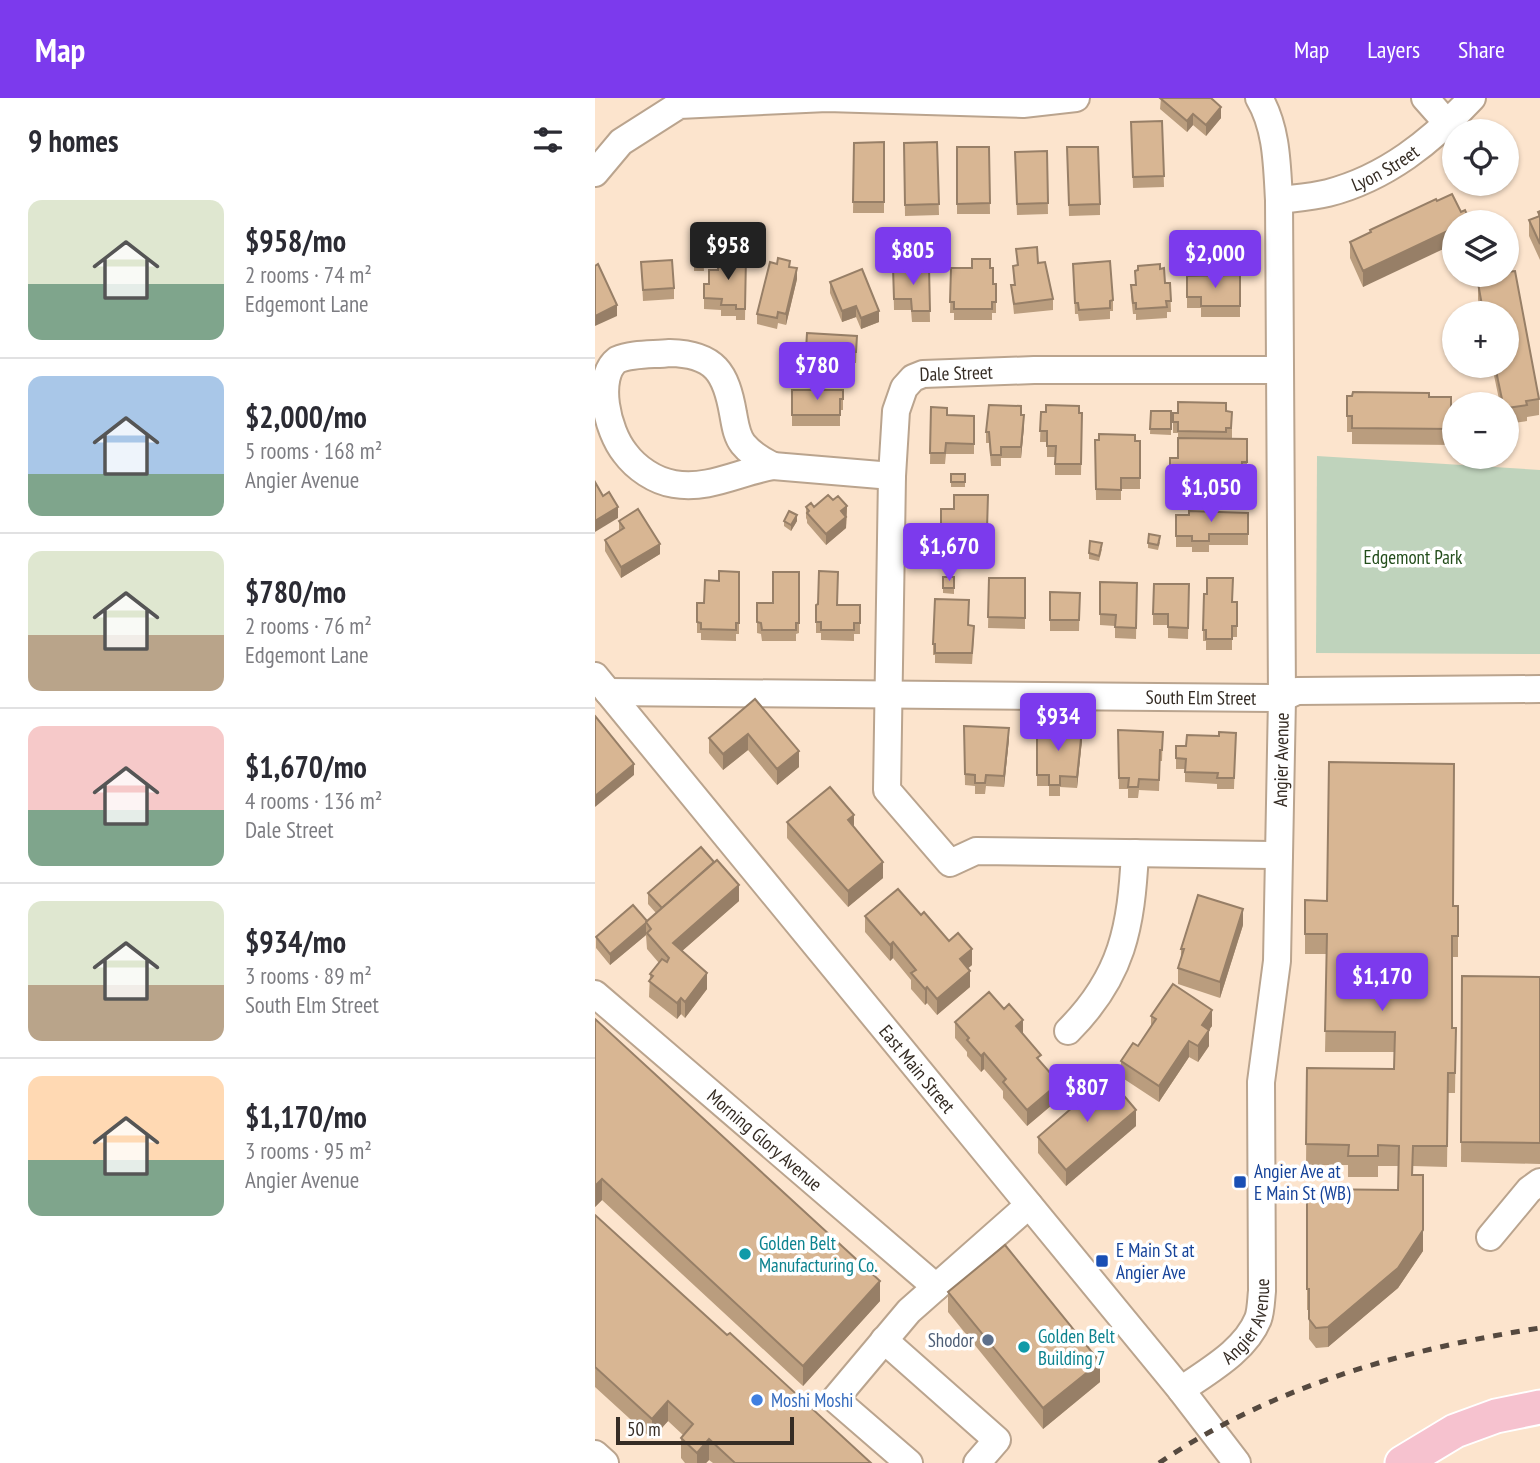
<!DOCTYPE html>
<meta charset="utf-8">
<style>
body{margin:0;font-family:"PT Sans Narrow",sans-serif;background:#f7f7f7;color:#2b2b33;height:100vh;display:flex;flex-direction:column;font-size:26px;white-space:nowrap}
*{box-sizing:border-box;margin:0}
p{font-size:23px;color:#7c7c81}
.icon{flex:none;width:38px;height:38px;fill:none;stroke:currentColor;stroke-width:2;stroke-linecap:round;stroke-linejoin:round}
.map{position:relative;flex:1;overflow:hidden}
.side{display:flex;flex-direction:column;background:#fff;width:595px}
.side>*{flex:none}
.controls{position:absolute;left:847px;top:21px;display:grid;gap:14px}
.controls a{display:grid;place-items:center;width:77px;height:77px;border-radius:50%;background:#fff;box-shadow:0 2px 5px #0004;font-size:35px}
.scale{position:absolute;left:21px;bottom:18px;width:178px;box-sizing:border-box;padding-left:7px;border:4px solid #352c24;border-top:0;font-size:19px;line-height:24px;white-space:nowrap;color:#352c24;-webkit-text-stroke:5px #fff;paint-order:stroke}
.price{position:absolute;translate:-50% -60px;padding:0 16px;border-radius:7px;background:#7c3aed;color:#fff;font-size:23px;line-height:46px;filter:drop-shadow(0 2px 4px #0008)}
.price::after{content:'';position:absolute;left:50%;top:42px;width:21px;height:16px;margin-left:-10px;background:inherit;clip-path:polygon(0 0,100% 0,50% 100%)}
.price.current{background:#222;color:#fff}
ul{padding:0;list-style:none}
li{display:flex;align-items:center;gap:21px;height:175px;padding:0 28px}
li+li{border-top:2px solid #e1e1e2}
li span{display:grid;place-items:center;flex:none;width:196px;height:140px;border-radius:14px;color:#555}
li>.icon{margin-inline-start:auto}
span .icon{width:84px;height:84px;fill:#fffc;stroke-width:1}
li b{font-size:30px}
h2{display:flex;justify-content:space-between;align-items:center;height:84px;padding:0 28px;font-size:30px}
header{display:flex;align-items:center;gap:42px;box-sizing:border-box;height:98px;padding:0 35px;background:#7c3aed;color:#fff}
header strong{font-size:33px}
nav{display:flex;gap:38px;margin-inline-start:auto;font-size:24px}
main{display:flex;flex:1;min-height:0}
.map>svg:first-child{display:block}
</style>
<header>
<strong>Map</strong>
<nav><a>Map</a><a>Layers</a><a>Share</a></nav>
</header>
<main>
<section class="side">
<h2>9 homes<svg class="icon" aria-label="filters" viewBox="0 0 24 24"><path d="M4 7h16M4 17h16"/><circle cx="9" cy="7" r="2"/><circle cx="15" cy="17" r="2"/></svg></h2>
<ul>
<li><span style="background:linear-gradient(#dfe7d0 60%,#7fa58c 0)"><svg class="icon" aria-label="home" viewBox="0 0 24 24"><path d="M3 11l9-7 9 7M6 9v11h12V9"/></svg></span><div><b>$958/mo</b><p>2 rooms · 74 m²</p><p>Edgemont Lane</p></div></li>
<li><span style="background:linear-gradient(#a9c7e8 70%,#7fa58c 0)"><svg class="icon" aria-label="home" viewBox="0 0 24 24"><path d="M3 11l9-7 9 7M6 9v11h12V9"/></svg></span><div><b>$2,000/mo</b><p>5 rooms · 168 m²</p><p>Angier Avenue</p></div></li>
<li><span style="background:linear-gradient(#dfe7d0 60%,#b9a48a 0)"><svg class="icon" aria-label="home" viewBox="0 0 24 24"><path d="M3 11l9-7 9 7M6 9v11h12V9"/></svg></span><div><b>$780/mo</b><p>2 rooms · 76 m²</p><p>Edgemont Lane</p></div></li>
<li><span style="background:linear-gradient(#f6c9c9 60%,#7fa58c 0)"><svg class="icon" aria-label="home" viewBox="0 0 24 24"><path d="M3 11l9-7 9 7M6 9v11h12V9"/></svg></span><div><b>$1,670/mo</b><p>4 rooms · 136 m²</p><p>Dale Street</p></div></li>
<li><span style="background:linear-gradient(#dfe7d0 60%,#b9a48a 0)"><svg class="icon" aria-label="home" viewBox="0 0 24 24"><path d="M3 11l9-7 9 7M6 9v11h12V9"/></svg></span><div><b>$934/mo</b><p>3 rooms · 89 m²</p><p>South Elm Street</p></div></li>
<li><span style="background:linear-gradient(#ffd9b3 60%,#7fa58c 0)"><svg class="icon" aria-label="home" viewBox="0 0 24 24"><path d="M3 11l9-7 9 7M6 9v11h12V9"/></svg></span><div><b>$1,170/mo</b><p>3 rooms · 95 m²</p><p>Angier Avenue</p></div></li>
</ul>
</section>
<div class="map">
<svg width="945" height="1365" viewBox="0 0 945 1365">
<rect width="100%" height="100%" fill="#fce4cd"/>
<path fill="#bfd3bc" d="M722 358 945 372V556L721 555Z"/>
<g fill="none" stroke-linecap="round" stroke-linejoin="round">
<defs>
<g id="minor">
<path d="M830 0 853 26"/>
<path d="M0 75 26 44 84 7 232 0 428 6 481 0"/>
<path id="s1" d="M684 102C700 100 717 99 733 95 791 80 837 43 877 0"/>
<path d="M75 255C120 256 131 275 138 315 140 325 141 337 148 346 156 356 166 362 178 368 144 374 114 392 79 386 60 383 41 370 30 355 12 333 0 279 22 262 38 255 59 257 75 255Z"/>
<path d="M178 368 297 378"/>
<path id="s2" d="M0 578 586 1292 642 1365"/>
<path id="s3" d="M13 594 687 600 702 593 945 591"/>
<path id="s4" d="M684 757 381 753 355 765 292 692 297 378 301 313 309 290 318 280 328 276 439 272H684"/>
<path id="s5" d="M0 896 341 1189"/>
<path d="M473 933C528 878 536 829 540 755"/>
<path d="M895 1139 934 1092 945 1084"/>
<path d="M289 1242 402 1342 382 1365"/>
<path id="s6" d="M586 1292C613 1273 650 1253 663 1221 666 1213 666 1202 667 1193L666 984 682 863 687 600 684 102C682 68 682 30 664 0"/>
<path d="M0 1356 10 1365"/>
<path d="M314 1365 240 1301 314 1213 434 1107"/>
</g>
<path id="major" d="M807 1365 860 1333 901 1318 945 1309"/>
</defs>
<use href="#minor" stroke="#baa48e" stroke-width="30"/>
<use href="#major" stroke="#fff" stroke-width="37"/>
<use href="#minor" stroke="#fff" stroke-width="26"/>
<use href="#major" stroke="#f6c2cf" stroke-width="33"/>
<path stroke="#55493f" stroke-width="5" stroke-dasharray="9 9" stroke-linecap="butt" d="M564 1365C678 1288 810 1251 945 1230"/>
</g>
<g fill="#ba9d7e">
<path d="M566 0 626 20 611 38 598 27 592 34 565 11Z"/>
<path d="M567 23 569 89 538 90 536 24Z"/>
<path d="M289 44V115H258L259 45Z"/>
<path d="M342 44 344 117 310 118 309 45Z"/>
<path d="M362 49H394L395 116H362Z"/>
<path d="M472 49 505 106V117L474 118Z"/>
<path d="M452 53 453 116 422 117 420 54Z"/>
<path d="M842 103 875 124 768 189 755 160V144L775 135V132Z"/>
<path d="M945 113V162L934 138V122L943 118V114Z"/>
<path d="M421 151 443 165 458 201V212L419 216 416 187H419L418 168H422Z"/>
<path d="M99 153H108L109 173H99Z"/>
<path d="M151 159 150 222H141V218H126V212L109 211V186H114L123 172Z"/>
<path d="M46 164 79 190V201L48 203Z"/>
<path d="M478 166 518 202V213H515V221L484 223 483 216H480Z"/>
<path d="M195 169 202 181 191 227 183 225 182 231 162 226V216Z"/>
<path d="M298 169H334L335 224H317L316 212H299Z"/>
<path d="M356 170H395L398 186H401V215H397V222H359V215H355Z"/>
<path d="M565 171 570 185H575L576 214H572V220L541 222V216H538L536 198V187H540V173Z"/>
<path d="M920 173 944 301V317L932 319V323L912 326V306H905L897 268H912V215H885L883 201V185L897 182V177H912V174Z"/>
<path d="M645 177V219H606V210H592V178Z"/>
<path d="M235 184 284 224 266 231 261 219 247 224 235 195Z"/>
<path d="M212 235 262 238 261 265H252L251 289 218 288V277L222 267V263L211 262Z"/>
<path d="M197 292H248V312H245V328H197Z"/>
<path d="M752 298 834 299 856 318H859V347L757 346V334H752Z"/>
<path d="M336 309 352 317 379 318V356H351L350 366H335Z"/>
<path d="M556 313H576V337L555 336Z"/>
<path d="M631 313 637 314V341H652V380H647V396H608V387H599V393H575V360H583V335H578V324Z"/>
<path d="M446 314 487 315 486 377H460V359H452V344H445Z"/>
<path d="M426 317 429 328 426 360H406V368H396L394 345H391V334Z"/>
<path d="M500 342 545 343V391H526V402H501Z"/>
<rect x="356" y="376" width="14" height="13"/>
<path d="M393 397 392 442 346 441V430L359 411Z"/>
<path d="M252 408 251 430 231 447 212 425V422L211 420V409Z"/>
<path d="M653 415V447H614V454H597V449H581V417Z"/>
<path d="M24 423 65 456 26 480 10 453V442L24 433Z"/>
<path d="M189 423H202L196 433 189 428Z"/>
<path d="M565 444 563 452 553 450V445Z"/>
<path d="M507 451 504 463 494 461V455Z"/>
<path d="M144 474V536H141V543L106 542V535H102V505H109L124 483Z"/>
<path d="M204 474V535L201 536V543H167L166 536 162 535V505H178Z"/>
<path d="M348 479H359V496L348 495Z"/>
<path d="M394 480H430V531L393 530Z"/>
<path d="M505 484 542 485 541 541 520 540V528L505 527Z"/>
<path d="M594 486 593 541 573 540V527H558V516Z"/>
<path d="M455 494 485 495 484 533H455Z"/>
<path d="M638 504 642 515V539H637V552H611V543H608V532Z"/>
<path d="M221 507H265V536H259V543L226 542V535H221Z"/>
<path d="M373 527 379 538 377 566 340 565V557H338V546Z"/>
<path d="M160 601 204 669 182 687 153 652 128 672 114 655V640Z"/>
<path d="M369 628 414 641 409 689 391 688 390 696H380V688L370 687Z"/>
<path d="M442 628 487 642 482 690 465 689V698H454V688H442Z"/>
<path d="M523 632 568 634 567 663H565L564 693 544 692 543 700H533V691H524Z"/>
<path d="M641 635 639 691H622V686L590 684V671H581V648H591L624 638Z"/>
<path d="M192 724 259 729 288 780 253 809 192 740Z"/>
<path d="M53 795 144 803 87 853 112 891 90 920 86 916 82 921 54 899 55 876 64 865 52 851 51 837 15 867 1 850V839L52 823 61 815 53 806Z"/>
<path d="M710 802 863 808V859H857V930H861L860 995H853L852 1069 818 1068V1077L828 1153 803 1190 733 1249 721 1250 714 1241V1212H712V1091L803 1092V1068H783V1079H753V1067H711L712 970 799 971 800 954H730L732 856H710Z"/>
<path d="M270 818 354 843 377 867 373 870 375 889 342 917 332 905 330 907 316 891V882L298 860 295 863 270 834Z"/>
<path d="M648 827 625 900 583 886V870L586 861V851Z"/>
<path d="M867 878 945 879V1066L866 1064Z"/>
<path d="M556 918 617 928 614 932V948L603 964 594 959 564 1004 526 979V963L543 948 556 928Z"/>
<path d="M0 921 285 1203 208 1288 7 1102 0 1109Z"/>
<path d="M360 924 428 936 446 965 464 1001 432 1028 408 1000V993L389 971 386 974 372 958V954L360 940Z"/>
<path d="M541 1028 471 1088 443 1055V1039Z"/>
<path d="M0 1117 132 1237 276 1365H118L114 1362 111 1365H90L86 1360V1340L88 1337 73 1323 57 1341 0 1289Z"/>
<path d="M353 1194 505 1284 448 1331 353 1214Z"/>
</g>
<g fill="#977f67">
<path d="M626 9V20L611 38V27Z"/>
<path d="M598 16V27L592 34V23Z"/>
<path d="M859 130V146L768 189V173Z"/>
<path d="M202 170V181L191 227V216Z"/>
<path d="M22 207V218L0 228V218Z"/>
<path d="M261 208V219L247 224V213Z"/>
<path d="M284 213V224L266 231V220Z"/>
<path d="M429 317V328L426 360V349Z"/>
<path d="M252 408 251 430 231 447V436L246 413Z"/>
<path d="M23 409V420L0 434V423Z"/>
<path d="M202 417V423L196 433V427Z"/>
<path d="M65 446V456L26 480V469Z"/>
<path d="M414 630V641L409 689V678Z"/>
<path d="M487 631V642L482 690V679Z"/>
<path d="M153 636V652L128 672V656Z"/>
<path d="M204 653V669L182 687V671Z"/>
<path d="M39 666V677L0 709V698Z"/>
<path d="M259 717V733L253 722Z"/>
<path d="M288 764V780L253 809V793Z"/>
<path d="M144 787V803L78 861V845Z"/>
<path d="M648 811V827L625 900V884Z"/>
<path d="M51 826V837L15 867V856Z"/>
<path d="M298 844V860L295 863V847Z"/>
<path d="M377 851V867L365 877V861Z"/>
<path d="M375 873V889L342 917V901Z"/>
<path d="M112 875V891L90 920V904Z"/>
<path d="M332 889V905L330 907V891Z"/>
<path d="M86 900V916L82 921V905Z"/>
<path d="M617 912V928L614 932V948L603 964V948L607 927Z"/>
<path d="M428 922V938L421 928Z"/>
<path d="M594 943V959L564 1004V988Z"/>
<path d="M389 955V971L386 974V958Z"/>
<path d="M464 985V1001L432 1028V1012Z"/>
<path d="M541 1012V1028L471 1088V1072Z"/>
<path d="M828 1077V1153L803 1190 733 1249V1229Z"/>
<path d="M7 1081V1102L0 1109V1088Z"/>
<path d="M285 1183V1203L208 1288V1268Z"/>
<path d="M505 1264V1284L448 1331V1310Z"/>
<path d="M73 1303V1323L57 1341V1321Z"/>
<path d="M114 1341V1362L111 1365H102V1355Z"/>
</g>
<g fill="#d8b693" stroke="#977f67" stroke-width="2">
<path d="M565 0H616L626 9 611 27 598 16 592 23Z"/>
<path d="M567 23 569 78 538 79 536 24Z"/>
<path d="M289 44V104H258L259 45Z"/>
<path d="M342 44 344 106 310 107 309 45Z"/>
<path d="M362 49H394L395 105 362 106Z"/>
<path d="M472 49H503L505 106 474 107Z"/>
<path d="M452 53 453 105 422 106 420 54Z"/>
<path d="M857 96 866 114 870 112 875 123 872 124H859V130L768 173 755 144 776 134 775 132 841 101 842 103Z"/>
<path d="M945 113V146L934 122 945 118 943 114Z"/>
<path d="M442 149 443 165 450 164 458 201 419 206 416 187H420L418 168 423 167 421 151Z"/>
<path d="M99 153H108L109 167H99Z"/>
<path d="M123 159H151L150 211H141V207H126L127 201 109 200V186H114V172H123Z"/>
<path d="M183 160 195 163 194 169 202 170 191 216 183 214 182 220 162 216 175 164 182 166Z"/>
<path d="M377 161H395V170H398V186H401V204H397V211H359V204H355L356 170H377Z"/>
<path d="M77 162 79 190 48 192 46 164Z"/>
<path d="M515 163 518 202 515 203V210L484 212 483 205H480L478 166Z"/>
<path d="M3 166 22 207 0 218V168Z"/>
<path d="M565 166V171L569 170 570 185H575L576 203H571L572 209 541 211V205H538L536 187H541L540 173 543 172V168Z"/>
<path d="M298 169H334L335 213H317L316 201H299Z"/>
<path d="M267 171 284 213 266 220 261 208 247 213 235 184Z"/>
<path d="M920 173 944 301 931 303 932 307 912 310V306H908L900 268H912V215H893L892 213H888L883 185 898 182 897 177H912V174Z"/>
<path d="M645 177V208H606V199H592V178Z"/>
<path d="M212 235 262 238 261 254H252L251 279 218 277V267H222L223 252H211Z"/>
<path d="M197 292H248V301H245V317H197Z"/>
<path d="M758 294 834 295V299H856V318H859V331L757 330V318H752V298H757Z"/>
<path d="M583 304 631 305V313L637 314 636 330H631V334L583 333V324H578V315H583Z"/>
<path d="M394 307 426 308V317H429L426 349H406V357H396L394 334H391Z"/>
<path d="M451 307 484 308V315H487L486 366H460L461 348H452V333H445L446 314H451Z"/>
<path d="M336 309 352 310V317L379 318V346L351 345 350 355H335Z"/>
<path d="M556 313H576V331H555Z"/>
<path d="M504 336 540 337V343H545V380H526V392L501 391 500 342H504Z"/>
<path d="M583 340 652 341V364H647V380H608V371H599V377H575V360H583Z"/>
<rect x="356" y="376" width="14" height="8"/>
<path d="M0 384 8 398 14 394 23 409 0 423Z"/>
<path d="M233 397 238 402 243 398 252 408 246 413 251 419 231 436 212 415 214 413 211 409 216 405 219 409Z"/>
<path d="M359 397H393L392 431 346 430V411H359Z"/>
<path d="M43 411 65 446 26 469 10 442 29 430 24 423Z"/>
<path d="M194 413 202 417 196 427 189 423Z"/>
<path d="M594 413 653 415V436H614V443H597V438H581V417H594Z"/>
<path d="M554 436 565 438 563 447 553 445Z"/>
<path d="M495 443 507 445 504 458 494 455Z"/>
<path d="M124 473 144 474V525H141V532L106 531V525L102 524V505H109L110 482 124 483Z"/>
<path d="M224 473 243 474 242 507H265V525H259V532H226V524H221V507L223 506Z"/>
<path d="M178 474H204V525H201V532H167L166 525 162 524V505H178Z"/>
<rect x="348" y="479" width="11" height="11"/>
<path d="M394 480H430V520L393 519Z"/>
<path d="M612 480H638L637 504H642V528H637V541H611V532H608L609 496H612Z"/>
<path d="M505 484 542 485 541 530 520 529 521 517 505 516Z"/>
<path d="M559 486H594L593 530 573 529V516H558Z"/>
<path d="M455 494 485 495 484 522H455Z"/>
<path d="M340 501 374 502 373 527 379 528 377 555H340V546H338Z"/>
<path d="M160 601 204 653 182 671 153 636 128 656 114 640Z"/>
<path d="M0 618 39 666 0 698Z"/>
<path d="M369 628 414 630 409 678 391 677 390 685H380V677L370 676Z"/>
<path d="M442 628 487 631 482 679 465 678V687H454V677H442Z"/>
<path d="M523 632 568 634 567 652H565L564 682 544 681 543 689H533L534 680H524Z"/>
<path d="M624 634 641 635 639 680H622L623 675 590 674 591 661 581 660V648H591L592 637 624 638Z"/>
<path d="M734 664 859 666 858 808H863V838H857V930H861L860 975H853L852 1048H818L817 1077H828V1132L803 1170 733 1229 721 1230 714 1221V1191H712V1091L803 1092 804 1048 783 1047V1058H753L754 1047 711 1046 712 970 799 971 800 934 730 933 732 836H710V802L732 803Z"/>
<path d="M235 689 259 717 253 722 288 764 253 793 192 724Z"/>
<path d="M106 749 119 764 67 810 53 795Z"/>
<path d="M122 762 144 787 78 845 112 875 90 904 86 900 82 905 54 883 58 878 55 876 67 861 72 864 74 860 52 835 56 831 51 824Z"/>
<path d="M303 791 326 817 329 814 354 843 363 835 377 851 365 861 375 873 342 901 332 889 330 891 316 875 321 872 298 844 295 847 270 818Z"/>
<path d="M603 797 648 811 625 884 583 870 589 851H586Z"/>
<path d="M38 807 52 823 51 824V825L15 856 1 839Z"/>
<path d="M867 878 945 879V1045L866 1044Z"/>
<path d="M578 886 617 912 607 927 614 932 603 948 594 943 564 988 526 963 538 945 543 948 561 921 556 918Z"/>
<path d="M394 894 409 911 414 906 428 922 421 928 446 957 442 960 464 985 432 1012 408 984 411 981 389 955 386 958 372 942 374 940 360 924Z"/>
<path d="M0 921 285 1183 208 1268 7 1081 0 1088Z"/>
<path d="M513 979 541 1012 471 1072 443 1039Z"/>
<path d="M0 1117 132 1237 135 1235 276 1365H140L114 1341 102 1355 86 1340 98 1326 73 1303 57 1321 0 1269Z"/>
<path d="M410 1147 505 1264 448 1310 353 1194Z"/>
</g>
<g fill="#1a4fb4" stroke="#fff" stroke-width="2.5">
<rect x="638" y="1077" width="14" height="14" rx="3.5"/>
<rect x="500" y="1156" width="14" height="14" rx="3.5"/>
</g>
<g fill="#0f9aa8" stroke="#fff" stroke-width="2.5">
<circle cx="150" cy="1156" r="7"/>
<circle cx="429" cy="1249" r="7"/>
</g>
<circle fill="#5c6f8a" stroke="#fff" stroke-width="2.5" cx="393" cy="1242" r="7"/>
<circle fill="#3f7fe0" stroke="#fff" stroke-width="2.5" cx="162" cy="1302" r="7"/>
<g text-anchor="middle" stroke-width="7" stroke-linejoin="round" paint-order="stroke">
<g font-size="19" fill="#352c24" stroke="#fff">
<text dy="7" stroke="none"><textPath href="#s1" startOffset="112">Lyon Street</textPath></text>
<text dy="7" stroke="none"><textPath href="#s4" startOffset="889">Dale Street</textPath></text>
<text dy="7" stroke="none"><textPath href="#s3" startOffset="593">South Elm Street</textPath></text>
<text dy="7" stroke="none"><textPath href="#s6" startOffset="667">Angier Avenue</textPath></text>
<text dy="7" stroke="none"><textPath href="#s2" startOffset="508">East Main Street</textPath></text>
<text dy="7" stroke="none"><textPath href="#s5" startOffset="224">Morning Glory Avenue</textPath></text>
<text dy="7" stroke="none"><textPath href="#s6" startOffset="100">Angier Avenue</textPath></text>
</g>
<g font-size="19" fill="#244e1c" stroke="#fff">
<text x="818" y="466">Edgemont Park</text>
</g>
<g font-size="19" fill="#164399" stroke="#fff" text-anchor="start">
<text x="659" y="1080">Angier Ave at<tspan x="659" dy="22">E Main St (WB)</tspan></text>
<text x="521" y="1159">E Main St at<tspan x="521" dy="22">Angier Ave</tspan></text>
</g>
<g font-size="19" fill="#0d838f" stroke="#fff" text-anchor="start">
<text x="164" y="1152">Golden Belt<tspan x="164" dy="22">Manufacturing Co.</tspan></text>
<text x="443" y="1245">Golden Belt<tspan x="443" dy="22">Building 7</tspan></text>
</g>
<g font-size="19" fill="#4e5e75" stroke="#fff" text-anchor="end">
<text x="379" y="1249">Shodor</text>
</g>
<g font-size="19" fill="#366cbe" stroke="#fff" text-anchor="start">
<text x="176" y="1309">Moshi Moshi</text>
</g>
</g>
</svg>
<div class="controls">
<a><svg class="icon" aria-label="locate" viewBox="0 0 24 24"><circle cx="12" cy="12" r="6"/><path d="M12 2v4M12 18v4M2 12h4M18 12h4"/></svg></a>
<a><svg class="icon" aria-label="layers" viewBox="0 0 24 24"><path d="M12 4l9 5-9 5-9-5zM3 14l9 5 9-5"/></svg></a>
<a>+</a>
<a>−</a>
</div>
<div class="scale">50 m</div>
<b class="price current" style="left:133px;top:184px">$958</b>
<b class="price" style="left:318px;top:189px">$805</b>
<b class="price" style="left:620px;top:192px">$2,000</b>
<b class="price" style="left:222px;top:304px">$780</b>
<b class="price" style="left:616px;top:426px">$1,050</b>
<b class="price" style="left:354px;top:485px">$1,670</b>
<b class="price" style="left:463px;top:655px">$934</b>
<b class="price" style="left:787px;top:915px">$1,170</b>
<b class="price" style="left:492px;top:1026px">$807</b>
</div>
</main>
